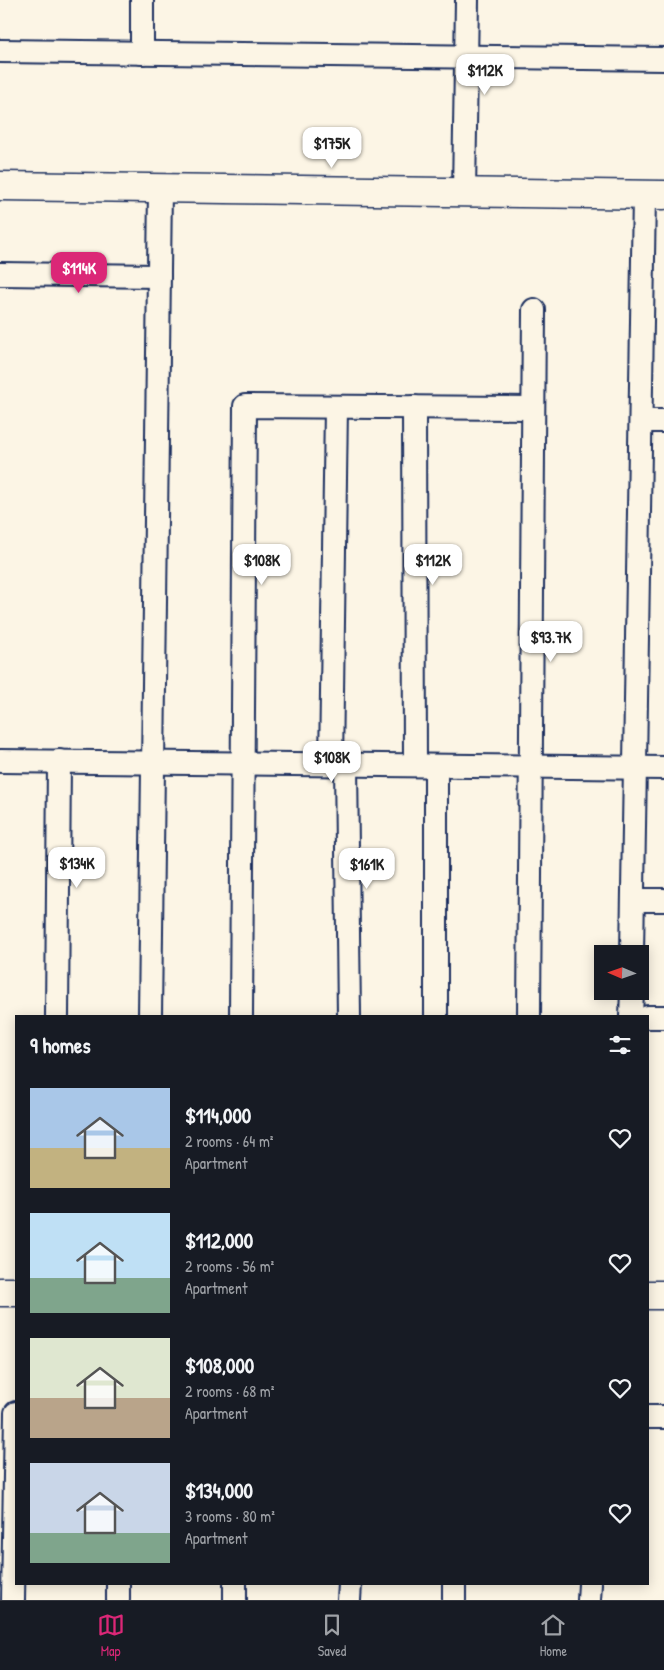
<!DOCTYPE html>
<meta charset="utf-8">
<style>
body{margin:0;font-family:"Patrick Hand",sans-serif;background:#20242c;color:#f1f3f6;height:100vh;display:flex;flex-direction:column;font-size:19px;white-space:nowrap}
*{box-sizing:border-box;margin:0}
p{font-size:16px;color:#9ea1a6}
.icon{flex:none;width:28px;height:28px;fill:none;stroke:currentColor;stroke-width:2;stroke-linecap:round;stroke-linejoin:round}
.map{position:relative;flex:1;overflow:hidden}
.side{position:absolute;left:15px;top:1015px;width:634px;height:570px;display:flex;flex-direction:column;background:#171b24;border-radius:0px;box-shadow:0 2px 12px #0003}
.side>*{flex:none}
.needle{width:32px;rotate:272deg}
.tools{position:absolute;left:594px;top:945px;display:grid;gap:10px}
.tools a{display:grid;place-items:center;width:55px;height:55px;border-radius:0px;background:#171b24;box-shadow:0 2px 12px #0003;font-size:25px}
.price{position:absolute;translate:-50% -42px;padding:0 11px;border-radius:10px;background:#fff;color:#222;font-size:16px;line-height:32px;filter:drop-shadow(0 1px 2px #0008)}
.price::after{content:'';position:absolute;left:50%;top:30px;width:15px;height:11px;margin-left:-8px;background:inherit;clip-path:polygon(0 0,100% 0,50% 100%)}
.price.active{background:#db2777;color:#fff}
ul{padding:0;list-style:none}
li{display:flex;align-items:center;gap:15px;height:125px;padding:0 15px}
li span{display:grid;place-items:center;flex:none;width:140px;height:100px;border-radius:0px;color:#555}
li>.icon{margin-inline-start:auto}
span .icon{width:60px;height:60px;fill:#fffc;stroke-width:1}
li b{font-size:21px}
h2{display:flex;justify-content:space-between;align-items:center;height:60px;padding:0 15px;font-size:21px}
.menu{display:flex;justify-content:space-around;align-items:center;height:70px;border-top:1px solid #363941;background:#171b24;font-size:14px;color:#9ea1a6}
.menu a{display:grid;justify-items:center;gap:2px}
.menu .active{color:#db2777}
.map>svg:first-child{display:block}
</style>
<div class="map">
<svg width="664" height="1600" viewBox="0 0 664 1600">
<rect width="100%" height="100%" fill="#fcf5e5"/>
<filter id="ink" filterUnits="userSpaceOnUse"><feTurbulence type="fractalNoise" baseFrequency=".02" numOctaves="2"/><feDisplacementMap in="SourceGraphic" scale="10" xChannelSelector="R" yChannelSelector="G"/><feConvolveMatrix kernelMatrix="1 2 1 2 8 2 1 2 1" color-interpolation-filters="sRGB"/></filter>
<g filter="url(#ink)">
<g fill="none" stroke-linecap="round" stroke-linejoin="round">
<defs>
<g id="street">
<path d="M0 51 664 59"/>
<path d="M142 53V0"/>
<path d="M464 192 467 0"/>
<path d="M0 274 159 276"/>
<path d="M414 407 415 765"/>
<path d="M641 421H664"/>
<path d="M0 761 664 768"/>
<path d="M331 764 336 407"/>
<path d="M346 765 349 1016"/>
<path d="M436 766V1016"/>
<path d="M633 900H664"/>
<path d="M632 954 644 195"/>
<path d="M57 1016 59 761"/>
<path d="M150 1016 160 188"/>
<path d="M241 1016 245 406 533 408"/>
<path d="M529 1016 534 310"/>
<path d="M631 1016 632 991"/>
<path d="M648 1017H664"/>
<path d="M648 1417H664"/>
<path d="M13 1600 16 1413"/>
<path d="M118 1600V1584"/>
<path d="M235 1600V1584"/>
<path d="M349 1600 350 1584"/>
<path d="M454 1600V1584"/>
<path d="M589 1600 590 1584"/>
</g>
<g id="secondary">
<path d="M0 186 664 195"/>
<path d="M0 1292H16"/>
<path d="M648 1295H664"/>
</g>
</defs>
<use href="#street" stroke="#1b2f5e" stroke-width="26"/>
<use href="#secondary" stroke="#1b2f5e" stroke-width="31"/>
<use href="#street" stroke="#fcf5e5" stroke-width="22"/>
<use href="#secondary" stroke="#fcf5e5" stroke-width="28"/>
</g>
</g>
</svg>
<div class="tools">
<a><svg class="needle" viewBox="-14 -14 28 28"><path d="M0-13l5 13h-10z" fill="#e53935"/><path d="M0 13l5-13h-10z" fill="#9ea1a6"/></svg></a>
</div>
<b class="price" style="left:485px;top:96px">$112K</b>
<b class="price" style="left:332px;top:169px">$175K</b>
<b class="price active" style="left:79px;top:294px">$114K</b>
<b class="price" style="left:262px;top:586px">$108K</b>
<b class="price" style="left:433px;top:586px">$112K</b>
<b class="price" style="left:551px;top:663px">$93.7K</b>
<b class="price" style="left:332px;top:783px">$108K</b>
<b class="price" style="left:77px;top:889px">$134K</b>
<b class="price" style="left:367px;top:890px">$161K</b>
<section class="side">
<h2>9 homes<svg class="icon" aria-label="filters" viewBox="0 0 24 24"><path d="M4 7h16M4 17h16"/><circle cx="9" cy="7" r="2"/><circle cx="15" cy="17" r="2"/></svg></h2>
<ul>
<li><span style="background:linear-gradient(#a9c7e8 60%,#c2b280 0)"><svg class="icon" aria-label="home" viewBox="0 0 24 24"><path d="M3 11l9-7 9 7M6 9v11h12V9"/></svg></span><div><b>$114,000</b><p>2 rooms · 64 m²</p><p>Apartment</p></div><svg class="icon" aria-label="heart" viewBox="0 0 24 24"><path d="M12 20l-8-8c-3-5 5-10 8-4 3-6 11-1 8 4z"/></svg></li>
<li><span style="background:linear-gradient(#bfe0f5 65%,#7fa58c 0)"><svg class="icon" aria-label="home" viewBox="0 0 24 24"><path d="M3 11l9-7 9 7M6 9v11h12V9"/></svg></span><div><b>$112,000</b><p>2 rooms · 56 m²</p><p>Apartment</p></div><svg class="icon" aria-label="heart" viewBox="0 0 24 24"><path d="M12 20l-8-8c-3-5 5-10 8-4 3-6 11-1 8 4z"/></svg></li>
<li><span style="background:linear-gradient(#dfe7d0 60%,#b9a48a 0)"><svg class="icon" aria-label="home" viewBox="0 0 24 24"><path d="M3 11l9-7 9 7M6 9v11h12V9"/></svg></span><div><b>$108,000</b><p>2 rooms · 68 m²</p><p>Apartment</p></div><svg class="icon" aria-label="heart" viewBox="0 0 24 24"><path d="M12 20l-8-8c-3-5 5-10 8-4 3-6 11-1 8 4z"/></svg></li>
<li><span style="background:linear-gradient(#c9d6e8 70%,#7fa58c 0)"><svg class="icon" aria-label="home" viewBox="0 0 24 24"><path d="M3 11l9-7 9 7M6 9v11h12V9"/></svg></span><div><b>$134,000</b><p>3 rooms · 80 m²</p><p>Apartment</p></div><svg class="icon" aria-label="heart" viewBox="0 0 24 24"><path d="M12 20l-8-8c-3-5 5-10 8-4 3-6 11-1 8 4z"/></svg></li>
</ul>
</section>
</div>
<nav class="menu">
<a class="active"><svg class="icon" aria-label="map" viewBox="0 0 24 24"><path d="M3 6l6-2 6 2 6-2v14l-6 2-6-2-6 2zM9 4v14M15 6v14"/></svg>Map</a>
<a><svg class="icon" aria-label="saved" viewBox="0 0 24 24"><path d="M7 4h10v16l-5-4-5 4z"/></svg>Saved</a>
<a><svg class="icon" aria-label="home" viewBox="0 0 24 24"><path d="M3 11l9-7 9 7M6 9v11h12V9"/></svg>Home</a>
</nav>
